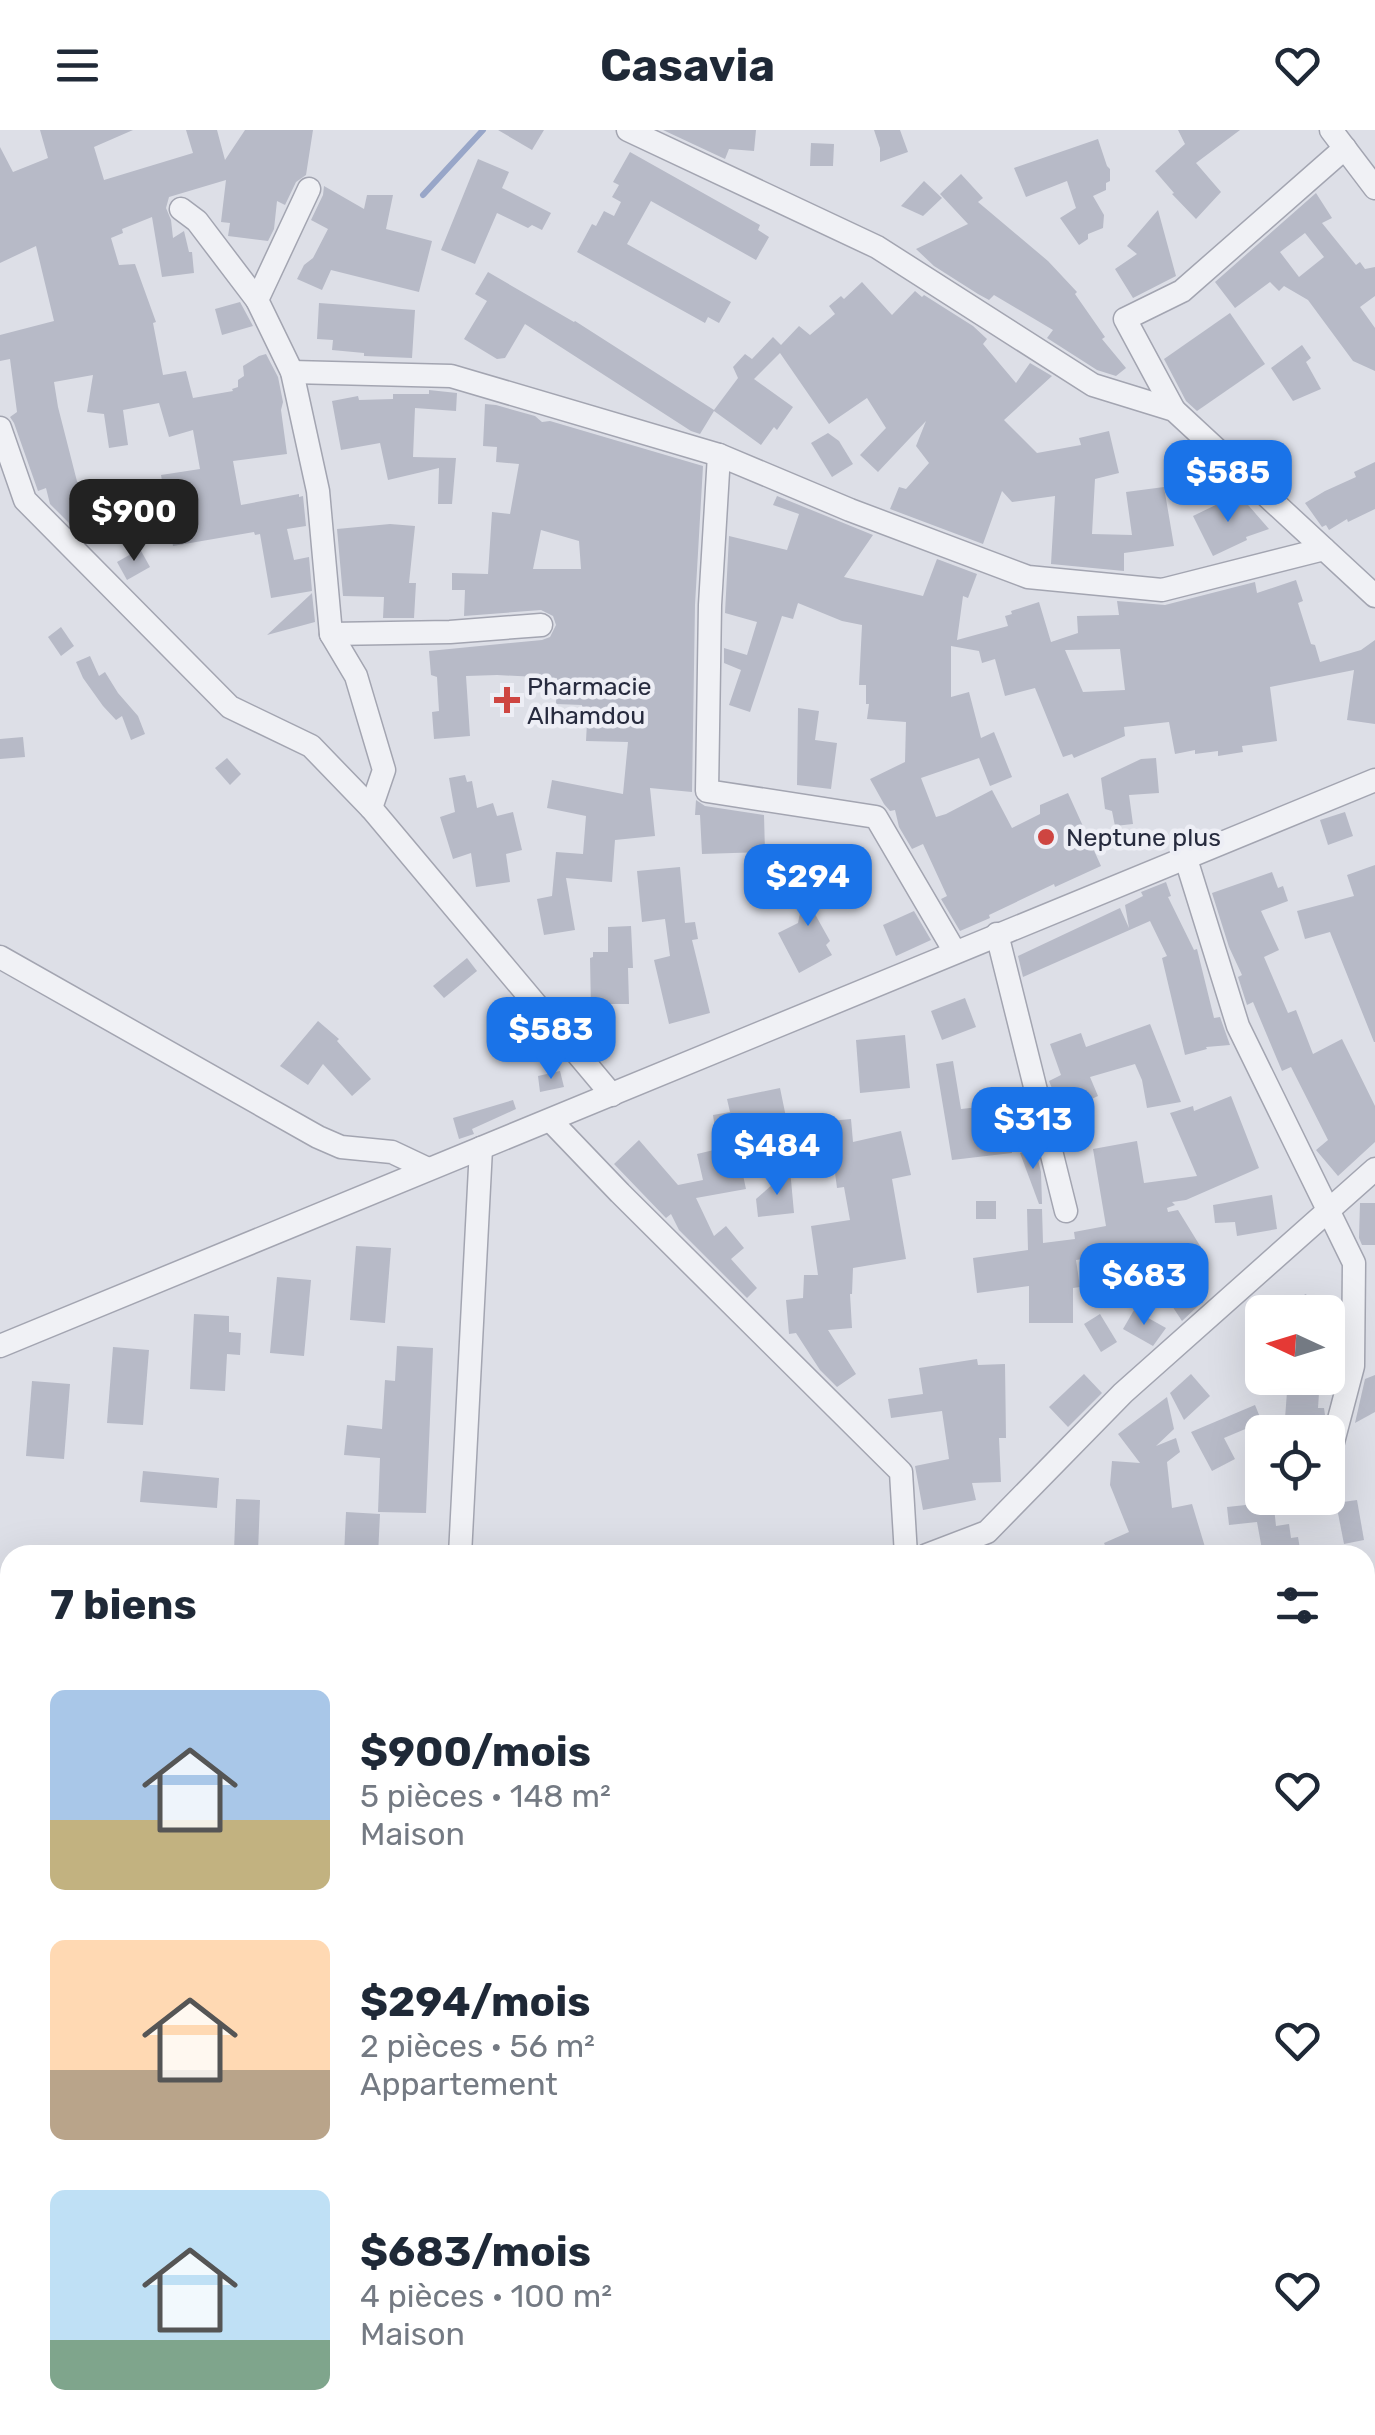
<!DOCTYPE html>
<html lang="fr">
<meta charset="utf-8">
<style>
body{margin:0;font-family:Rubik,sans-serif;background:#f2f2f3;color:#1f2937;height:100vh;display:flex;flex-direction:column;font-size:38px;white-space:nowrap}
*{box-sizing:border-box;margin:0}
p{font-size:32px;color:#747a83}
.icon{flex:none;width:55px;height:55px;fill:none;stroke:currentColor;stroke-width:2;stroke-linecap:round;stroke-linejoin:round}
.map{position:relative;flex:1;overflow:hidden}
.sheet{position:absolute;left:0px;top:1415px;width:1375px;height:890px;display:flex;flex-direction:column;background:#fff;border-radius:30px 30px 0 0;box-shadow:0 10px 40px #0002}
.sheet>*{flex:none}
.needle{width:65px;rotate:274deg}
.tools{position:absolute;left:1245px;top:1165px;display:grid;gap:20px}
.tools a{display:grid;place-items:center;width:100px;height:100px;border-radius:15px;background:#fff;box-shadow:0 10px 40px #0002;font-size:50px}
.price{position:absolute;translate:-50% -85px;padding:0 22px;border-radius:20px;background:#1a73e8;color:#fff;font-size:32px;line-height:65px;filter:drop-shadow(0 2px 5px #0008)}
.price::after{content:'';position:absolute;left:50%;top:60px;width:30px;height:22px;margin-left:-15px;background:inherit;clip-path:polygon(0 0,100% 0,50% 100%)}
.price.on{background:#222;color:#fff}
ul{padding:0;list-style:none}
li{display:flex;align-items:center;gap:30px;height:250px;padding:0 50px}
li span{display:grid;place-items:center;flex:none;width:280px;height:200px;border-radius:15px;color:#555}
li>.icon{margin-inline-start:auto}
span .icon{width:120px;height:120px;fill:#fffc;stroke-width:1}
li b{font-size:42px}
h2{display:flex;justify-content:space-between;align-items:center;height:120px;padding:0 50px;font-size:42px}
header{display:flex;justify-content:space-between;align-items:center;height:130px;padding:0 50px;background:#fff;font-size:45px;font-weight:700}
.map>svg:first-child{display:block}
</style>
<header><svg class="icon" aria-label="menu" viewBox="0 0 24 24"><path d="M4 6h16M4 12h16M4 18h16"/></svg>Casavia<svg class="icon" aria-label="heart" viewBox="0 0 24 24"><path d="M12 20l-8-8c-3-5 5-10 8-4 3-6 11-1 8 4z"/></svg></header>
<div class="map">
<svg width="1375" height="2305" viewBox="0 0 1375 2305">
<rect width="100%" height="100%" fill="#dddfe7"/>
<path fill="#c0d1be" d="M91 2295H242L247 2305H96Z"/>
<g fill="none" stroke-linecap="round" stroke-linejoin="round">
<path stroke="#98a6c8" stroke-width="6" d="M423 65 483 0"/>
</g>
<g fill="#b7bac7" fill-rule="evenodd">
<path d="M40 0H133L94 17 104 50 193 23 186 0H217L225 30 245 0H313L306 45 296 52 285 75 277 71 274 99 268 111 228 106 230 93 221 92 226 50 169 67 166 78 171 90 173 108 184 101 189 122H192L194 143 162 147 152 87 122 99 123 103 111 108 119 135 135 134 156 192 153 193 163 245 186 241 193 268 233 261 232 259 238 257V250L244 246 243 236 259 226 266 224 278 247 283 272 281 280 287 324 233 331 241 375 299 364V367L303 366 306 396 287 399 294 430 309 427 312 461 271 468 260 404 255 405 254 402 173 416 161 345 200 339 193 300 169 307 159 273 123 280 128 315 109 318 104 284 87 282 93 245 54 252 58 277 81 367 113 368 112 383 70 394 50 374 46 358 38 361 14 293 10 287 17 282 10 229 0 231V205L54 191 36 116 0 133V17L13 42 48 28Z"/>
<path d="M498 0H544L532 20Z"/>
<path d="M663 0H756L754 21 729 19 725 29Z"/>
<path d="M874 0H900L908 22 880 32V18Z"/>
<path d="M1178 0H1240L1196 33 1221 62 1196 89 1172 64 1174 63 1155 41 1185 14Z"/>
<path d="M1098 9 1107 36 1110 39V51L1106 53V60L1093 66 1104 85 1103 98 1088 104V109L1079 115 1060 88 1076 78 1067 51 1026 67 1014 38Z"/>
<path d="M811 13 834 14 833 36H810Z"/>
<path d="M630 22 760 95 758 100 769 107 756 130 651 71 627 114 731 172 719 193 708 187 705 193 577 122 592 94 596 96 604 81 614 86 621 72 612 67 619 55 613 52Z"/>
<path d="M478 29 509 42 502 58 551 83 542 100 532 95 528 98 497 83 475 134 441 120Z"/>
<path d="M961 44 983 68 978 72 1048 131 1077 162 1075 164 1105 207 1102 209 1126 238 1116 246 1097 240 1047 208 1053 200 994 165 989 170 978 164 934 136 916 119 968 94 940 64Z"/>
<path d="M924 51 942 68 923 86 901 76Z"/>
<path d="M324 56 364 79 367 65H393L386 99 432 111 419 162 331 140 322 160 297 149 304 135 313 128 328 99 311 90 323 65Z"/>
<path d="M1316 63 1332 88 1322 93 1356 135 1360 132 1365 139 1375 137V166L1360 177 1375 198V241L1353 231 1308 170 1284 156 1279 161 1270 152 1235 178 1215 152ZM1305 103 1324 127 1299 147 1280 122Z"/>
<path d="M1158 80 1176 146 1133 168 1115 139 1137 124 1127 116Z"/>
<path d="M488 142 574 192 575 191 714 280 738 248 733 237 745 224 752 229 773 207 781 215 799 196 810 205 835 184 829 176 841 166 844 169 862 152 892 185 915 161 922 167 924 165 973 196 987 209 983 214 1016 253 1030 233 1052 246 1004 290 1037 323 1081 315 1079 308 1109 301 1119 343 1095 349 1092 404 1132 405 1126 362 1164 357 1174 416 1124 423V441L1051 434 1055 366 1012 372 1002 361 983 414 890 379 899 357 906 359 929 333 916 316 926 291 878 342 860 325 886 298 867 268 829 294 780 223 754 249 793 277 777 300 774 297 761 315 714 281 700 304 691 301 525 194 505 228 497 229 464 209 487 171 475 164Z"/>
<path d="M240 172 253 196 222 205 215 179Z"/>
<path d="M319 173 415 180 412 228 364 226V223L332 220 333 210 317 209Z"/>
<path d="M1230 183 1265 234 1197 281 1186 271 1164 229Z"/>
<path d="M1302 215 1311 228 1306 232 1321 259 1293 271 1271 238Z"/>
<path d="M429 260 457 263 456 281 415 278 413 327 456 328 452 374H438L439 338 388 350 380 313 341 320 332 271 358 266 359 270 393 269V264H429Z"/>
<path d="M485 274 496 275 535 286 542 292 550 291 703 336 695 475 692 662 650 658 655 706 615 710 612 752 566 748 575 800 544 805 537 769 552 766 556 722 583 724 586 686 547 678 552 650 623 664 628 612 586 611 587 592H582V575L556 574 557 548 497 545 466 546 470 606 434 609 432 582 439 581 437 547 431 545 429 521 542 510 550 507 556 495 553 486 541 480 464 486 465 460H452V443L488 444 492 382 510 384 519 334 496 332 497 317 483 316ZM541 400 579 411 581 439H533Z"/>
<path d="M828 303 839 311 853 334 832 347 811 313Z"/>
<path d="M1192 317 1210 339 1194 350 1177 330Z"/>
<path d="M1375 332V379L1348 392 1347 389 1329 400 1326 395 1322 397 1305 373 1325 361 1356 347 1354 342Z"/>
<path d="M777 366 873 405 844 447 923 466 937 429 977 444 968 468 963 466 957 510 1008 496 1005 486 1012 484 1011 481 1039 472 1051 512 1078 503 1077 486 1119 485 1117 471 1165 475 1255 452 1257 463 1296 450 1303 471 1298 473 1311 514 1315 515 1320 532 1361 520 1375 510V594L1347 590 1354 540 1270 557 1277 611 1242 616 1243 622 1218 626V621L1195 624V620L1175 624 1169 592 1124 597 1125 606 1074 628 1072 624 1063 627 1035 558 1005 566 995 529 982 533 979 521 951 516V567L969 562 981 608 994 602 1012 647 990 656 979 628 921 648 936 687 946 684 992 660 1012 698 1040 684V675L1068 663 1101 736 1055 757 1054 754 989 785 990 788 960 801 941 769 947 766 923 714 912 719 899 697 895 680 890 681 884 674 870 649 905 632 906 592 867 589 869 574H866V555H859L862 495 842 491 798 473 793 489 782 486 750 582 729 575 741 540 724 533V518L747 525 757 492 725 483 729 406 787 420 799 384 773 375ZM1120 519 1125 560 1083 562 1065 520Z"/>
<path d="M1242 368 1269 399 1246 407 1247 410 1213 426 1193 386 1228 369 1232 378Z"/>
<path d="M390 394 415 396 409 453H416L414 488H383L384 467 343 466 337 399Z"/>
<path d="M140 419 150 437 127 450 117 432Z"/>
<path d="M312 463 315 492 267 505 310 465Z"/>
<path d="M61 497 74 516 61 526 48 507Z"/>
<path d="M90 526 99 546 105 542 118 563 138 586 145 604 131 610 122 586 116 590 103 576 83 548 76 532Z"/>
<path d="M798 578 819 581 815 610 837 613 831 659 797 655Z"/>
<path d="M23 607 25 627 0 629V609Z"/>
<path d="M227 628 241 644 230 655 215 638Z"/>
<path d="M1156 628 1159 663 1129 665 1133 694 1115 696 1112 681 1105 679 1101 648 1141 629Z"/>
<path d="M465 645 467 652 472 651 477 678 493 673 497 686 513 682 522 720 506 724 510 752 476 757 471 723 453 729 440 687 455 682 449 648Z"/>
<path d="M696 670 705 676 764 685 765 722 702 724 700 685H695Z"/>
<path d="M1345 682 1353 706 1328 715 1320 690Z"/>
<path d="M1375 735V912H1374L1330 802 1305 809 1297 781 1354 766 1347 745Z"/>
<path d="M680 737 685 793 695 792 698 809 692 810 710 883 669 894 654 830 670 826 665 789 642 792 637 741Z"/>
<path d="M1272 742 1278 758 1283 756 1288 771 1261 781 1279 820 1264 827 1288 883 1296 880 1313 924 1342 909 1375 976V1012L1338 1046 1316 1020 1328 1010 1291 937 1282 941 1253 872 1247 875 1238 847 1242 845 1229 817 1212 763Z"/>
<path d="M828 750 834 768 811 777 830 811 826 815 832 825 799 843 778 803 798 793 801 778 794 762Z"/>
<path d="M1166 752 1171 766 1168 767 1194 820 1197 819 1214 888 1220 887 1230 915 1206 917 1207 919 1185 925 1162 828 1167 826 1150 791 1023 847 1018 826 1120 778 1129 798 1125 775 1143 766 1141 762Z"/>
<path d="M914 781 931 810 896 826 883 795Z"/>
<path d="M631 796 633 838H628L629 874H608V880H591L590 828 593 827V822H608V797Z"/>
<path d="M467 828 477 841 444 868 433 856Z"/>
<path d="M965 868 976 897 942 910 931 881Z"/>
<path d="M318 891 339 909 337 911 371 949 352 966 323 934 308 955 280 936Z"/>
<path d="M1150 894 1181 972 1147 978 1142 950 1135 934 1090 947 1098 966 1062 983 1049 951 1061 945 1050 914 1081 903 1086 917Z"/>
<path d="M905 905 910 958 860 963 856 910Z"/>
<path d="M953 931 961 979 1006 974 1012 1023 952 1030 936 934Z"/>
<path d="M560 941 564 957 540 962 538 946Z"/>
<path d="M780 958 787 992 734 1003 746 1059 696 1068 714 1106 726 1096 744 1118 731 1129 757 1158 747 1168 679 1100 671 1084 666 1088 614 1034 639 1010 678 1055 703 1050 697 1024 718 1019 713 985 730 982 727 969Z"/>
<path d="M1231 966 1259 1038 1186 1070 1172 1072 1175 1075 1167 1078 1168 1082 1178 1080 1202 1119 1191 1127 1206 1150 1188 1162 1198 1176 1182 1191 1155 1150 1160 1147 1153 1148 1141 1127 1112 1131 1111 1125 1076 1130 1080 1157 1073 1158V1193H1029V1156L977 1163 973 1128 1028 1120 1027 1079H1042L1043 1113 1075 1109 1074 1102 1106 1096 1093 1019 1137 1011 1144 1053 1197 1046 1170 983 1193 976 1194 981Z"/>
<path d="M513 970 516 979 472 999 474 1004 459 1009 453 988Z"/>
<path d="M851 989 853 1012 901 1001 911 1045 892 1049 906 1129 853 1138 852 1164H850L852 1198 828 1200 856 1244 837 1257 820 1240 796 1203 789 1204 786 1170 803 1168 804 1145H818L811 1096 850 1090 844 1057 837 1058 834 1035 812 1037 808 993Z"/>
<path d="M1035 1018 1041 1042 1042 1074H1039L1020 1023Z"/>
<path d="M790 1039 794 1083 758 1087 756 1069Z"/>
<path d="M1272 1065 1277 1099 1237 1106 1235 1092 1215 1093 1213 1075Z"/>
<rect x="976" y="1071" width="20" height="18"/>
<path d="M1360 1073H1375V1115H1362L1359 1108Z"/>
<path d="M356 1116 391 1118 385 1193 350 1190Z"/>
<path d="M277 1147 311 1150 304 1226 270 1223Z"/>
<path d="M1306 1164 1315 1182H1268Z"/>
<path d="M1134 1180 1166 1198 1153 1216 1123 1199Z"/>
<path d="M194 1184 229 1186V1202L241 1203 240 1225 227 1224 225 1261 190 1259Z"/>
<path d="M1100 1184 1117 1212 1101 1222 1084 1194Z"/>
<path d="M397 1216 433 1218 426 1383 378 1382 380 1328 344 1325 347 1295 382 1299 385 1250 395 1251Z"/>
<path d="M113 1217 149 1220 143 1295 107 1293Z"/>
<path d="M977 1229 978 1235 1005 1234 1006 1308H999L1001 1352 972 1353 976 1370 923 1380 915 1336 949 1329 942 1281 891 1288 888 1269 923 1264 919 1238Z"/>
<path d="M1084 1244 1102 1263 1068 1297 1049 1277Z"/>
<path d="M1191 1244 1210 1266 1184 1290 1170 1263Z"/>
<path d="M1375 1245V1282L1355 1293 1365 1249Z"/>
<path d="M1288 1248H1320L1318 1278H1324L1325 1285 1321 1298H1311L1310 1302H1284Z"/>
<path d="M32 1251 70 1254 64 1329 26 1326Z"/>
<path d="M1167 1267 1174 1299 1156 1316 1176 1308 1180 1322 1167 1332 1172 1378 1192 1374 1205 1417 1182 1425H1109L1104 1413 1129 1402 1110 1355 1112 1331 1140 1333 1118 1304Z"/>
<path d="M1255 1275 1262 1292 1224 1308 1235 1329 1212 1341 1191 1302Z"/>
<path d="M143 1341 219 1348 217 1378 140 1372Z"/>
<path d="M1254 1368H1273L1276 1396 1289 1394 1291 1408 1298 1407 1301 1425H1263L1257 1392 1229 1395 1227 1377 1255 1374Z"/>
<path d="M236 1369 260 1370 258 1422 234 1421Z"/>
<path d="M1357 1370 1364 1410 1344 1414 1336 1373Z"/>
<path d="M346 1382 380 1384 378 1425H344Z"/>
</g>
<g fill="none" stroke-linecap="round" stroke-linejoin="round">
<defs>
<g id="minor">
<path d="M628 0 877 117 1093 255 1174 280 1375 466"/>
<path d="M1331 0 1375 58"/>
<path d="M309 59 257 170 292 242 318 361 331 504 356 546 384 640 371 678"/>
<path d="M181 79 197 91 257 170"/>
<path d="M292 242 451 246 719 325 850 380 1028 447 1162 460 1324 419"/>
<path d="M1174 280 1125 189 1182 161 1345 18"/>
<path d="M0 298 25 370 230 577 311 616 371 678 612 965"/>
<path d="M719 325 710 475 707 661 876 687 955 822"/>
<path d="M331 504 450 502 541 495"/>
<path d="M1186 729 1238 896 1354 1133 1353 1236 1328 1331"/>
<path d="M997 804 1066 1081"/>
<path d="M0 827 318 1007 341 1017 392 1022 428 1039"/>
<path d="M551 991 620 1063 901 1342 906 1425"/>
<path d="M0 1216 1375 650"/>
<path d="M460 1425 481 1018"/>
<path d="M927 1425 987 1402 1123 1263 1375 1039"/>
<path d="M0 1758 10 1777"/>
<path d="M1365 1767 1375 1694"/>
<path d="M1365 1798 1375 1806"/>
<path d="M1365 1881 1375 1910"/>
<path d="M1365 2171 1375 2167"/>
<path d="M284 2295 288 2305"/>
<path d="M611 2295 616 2305"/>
<path d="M1184 2295 1190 2305"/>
<path d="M1361 2295 1365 2305"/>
<path d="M540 2305 561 2295"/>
</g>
</defs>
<use href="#minor" stroke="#a3a5b1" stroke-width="25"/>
<use href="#minor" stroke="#f0f1f5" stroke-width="22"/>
</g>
<g fill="#ce4541" stroke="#edeef5" stroke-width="4">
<path d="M502 555h10v10h10v10h-10v10h-10v-10h-10v-10h10z"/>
<circle cx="1046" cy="707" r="10"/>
</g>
<g text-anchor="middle" stroke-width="9" stroke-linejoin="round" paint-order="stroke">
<g font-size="25" fill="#272b3e" stroke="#edeef5" text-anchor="start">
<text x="527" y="565">Pharmacie<tspan x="527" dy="29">Alhamdou</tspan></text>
<text x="1066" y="716">Neptune plus</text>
</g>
</g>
</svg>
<div class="tools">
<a><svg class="needle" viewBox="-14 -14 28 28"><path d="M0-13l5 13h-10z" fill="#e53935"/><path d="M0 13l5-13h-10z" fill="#747a83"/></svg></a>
<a><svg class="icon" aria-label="locate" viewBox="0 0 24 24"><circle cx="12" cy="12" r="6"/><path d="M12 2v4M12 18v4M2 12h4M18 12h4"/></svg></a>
</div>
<b class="price" style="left:1228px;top:395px">$585</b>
<b class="price on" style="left:134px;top:434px">$900</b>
<b class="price" style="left:808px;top:799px">$294</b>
<b class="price" style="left:551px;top:952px">$583</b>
<b class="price" style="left:1033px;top:1042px">$313</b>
<b class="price" style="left:777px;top:1068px">$484</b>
<b class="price" style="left:1144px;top:1198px">$683</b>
<section class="sheet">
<h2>7 biens<svg class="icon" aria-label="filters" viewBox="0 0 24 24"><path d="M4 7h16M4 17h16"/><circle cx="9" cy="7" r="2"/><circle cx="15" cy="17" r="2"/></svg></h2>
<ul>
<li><span style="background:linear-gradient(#a9c7e8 65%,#c2b280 0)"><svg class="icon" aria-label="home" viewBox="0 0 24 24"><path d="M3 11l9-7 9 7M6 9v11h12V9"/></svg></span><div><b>$900/mois</b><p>5 pièces · 148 m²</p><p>Maison</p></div><svg class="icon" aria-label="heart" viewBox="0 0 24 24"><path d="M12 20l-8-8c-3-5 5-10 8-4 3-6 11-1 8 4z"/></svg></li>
<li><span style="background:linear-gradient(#ffd9b3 65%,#b9a48a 0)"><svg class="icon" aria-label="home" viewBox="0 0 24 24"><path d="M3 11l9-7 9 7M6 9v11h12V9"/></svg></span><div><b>$294/mois</b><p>2 pièces · 56 m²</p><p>Appartement</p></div><svg class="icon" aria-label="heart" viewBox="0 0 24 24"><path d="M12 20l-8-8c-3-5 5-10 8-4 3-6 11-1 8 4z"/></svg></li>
<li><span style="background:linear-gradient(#bfe0f5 75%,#7fa58c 0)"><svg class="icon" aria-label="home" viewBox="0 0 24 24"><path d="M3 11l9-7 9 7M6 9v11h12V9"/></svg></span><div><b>$683/mois</b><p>4 pièces · 100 m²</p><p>Maison</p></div><svg class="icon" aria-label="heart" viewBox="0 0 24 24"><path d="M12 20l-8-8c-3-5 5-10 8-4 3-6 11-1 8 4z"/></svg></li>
</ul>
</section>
</div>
